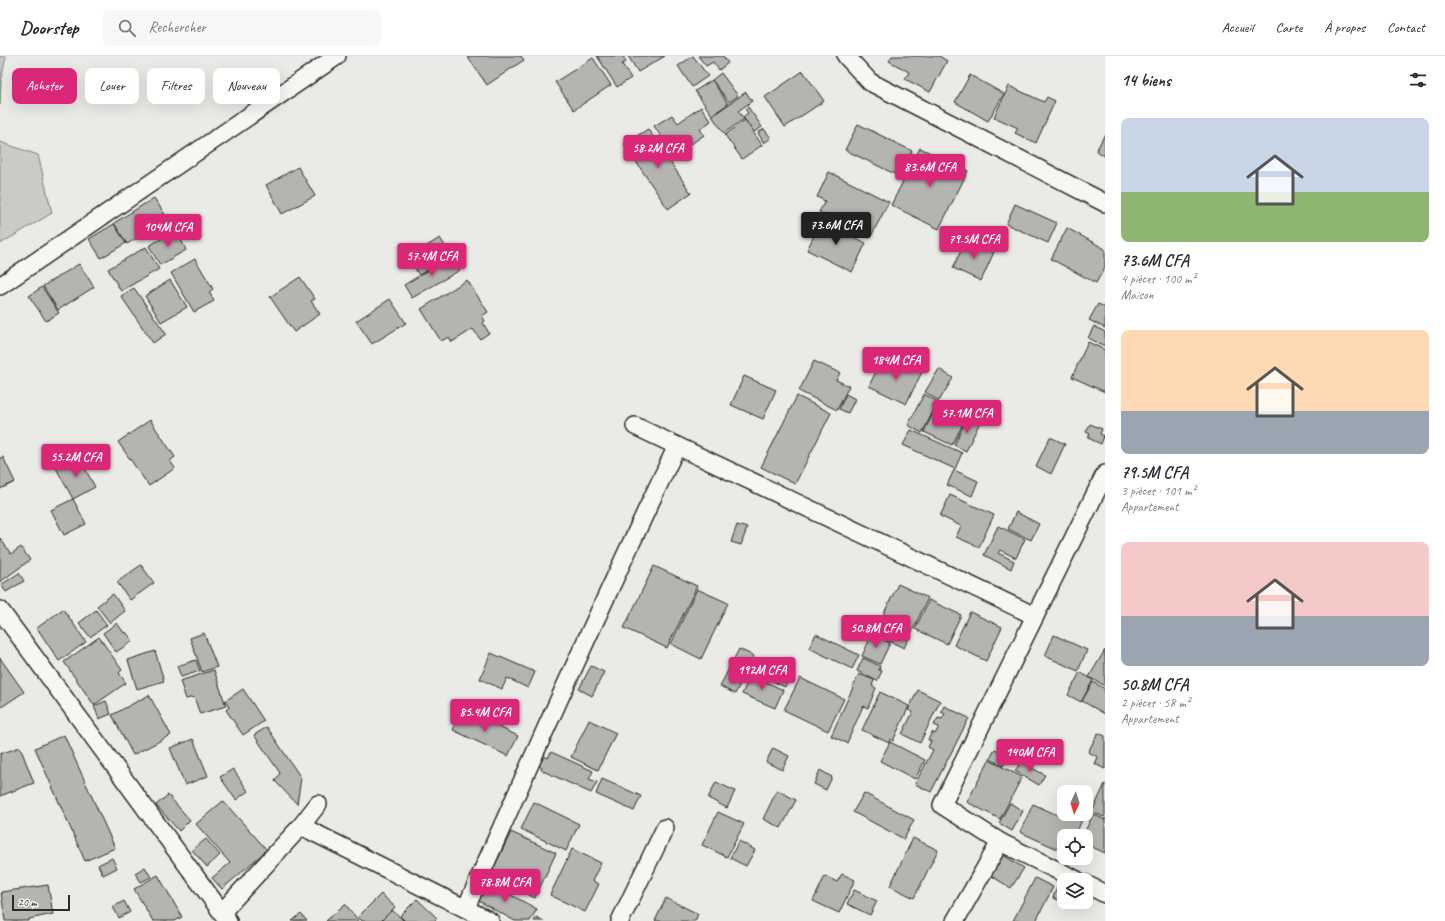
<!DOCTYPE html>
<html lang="fr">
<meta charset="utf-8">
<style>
body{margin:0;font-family:Caveat,sans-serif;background:#f7f7f7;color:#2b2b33;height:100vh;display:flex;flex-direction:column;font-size:15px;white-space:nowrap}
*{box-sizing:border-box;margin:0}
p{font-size:13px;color:#7c7c81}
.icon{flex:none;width:22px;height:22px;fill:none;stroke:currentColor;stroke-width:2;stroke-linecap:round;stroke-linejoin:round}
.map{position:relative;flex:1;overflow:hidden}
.side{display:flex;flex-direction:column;background:#fff;width:340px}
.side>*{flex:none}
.top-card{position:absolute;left:12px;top:12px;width:380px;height:36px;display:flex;gap:8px}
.needle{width:26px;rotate:184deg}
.buttons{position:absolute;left:1057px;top:729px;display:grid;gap:8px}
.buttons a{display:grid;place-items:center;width:36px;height:36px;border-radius:8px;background:#fff;box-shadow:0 4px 16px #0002;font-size:20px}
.scale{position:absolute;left:12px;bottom:10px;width:58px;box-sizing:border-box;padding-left:4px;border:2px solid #2b2b2b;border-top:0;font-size:11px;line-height:14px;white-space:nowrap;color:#2b2b2b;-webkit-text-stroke:3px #f6f6f2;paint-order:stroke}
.price{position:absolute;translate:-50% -34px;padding:0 9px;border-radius:4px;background:#db2777;color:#fff;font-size:13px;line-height:26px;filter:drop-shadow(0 1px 2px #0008)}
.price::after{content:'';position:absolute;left:50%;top:24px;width:12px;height:9px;margin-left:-6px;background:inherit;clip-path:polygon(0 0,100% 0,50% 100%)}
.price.on{background:#222;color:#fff}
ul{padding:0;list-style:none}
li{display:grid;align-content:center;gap:8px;height:212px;padding:0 16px}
li span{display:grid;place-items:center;height:124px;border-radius:8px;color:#555}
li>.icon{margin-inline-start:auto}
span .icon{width:72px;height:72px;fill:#fffc;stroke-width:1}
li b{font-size:17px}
h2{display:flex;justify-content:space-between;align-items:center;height:48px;padding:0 16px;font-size:17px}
.pill{padding:0 14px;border-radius:8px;background:#fff;box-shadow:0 4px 16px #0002;font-size:14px;line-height:36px}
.pill.on{background:#db2777;color:#fff}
header{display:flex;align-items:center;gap:24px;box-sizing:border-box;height:56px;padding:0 20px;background:#fff;border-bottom:1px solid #e1e1e2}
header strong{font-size:19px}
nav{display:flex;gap:22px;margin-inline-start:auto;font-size:14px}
.search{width:280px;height:36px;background:#f7f7f7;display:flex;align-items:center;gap:10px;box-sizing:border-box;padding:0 14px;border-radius:8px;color:#7c7c81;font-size:15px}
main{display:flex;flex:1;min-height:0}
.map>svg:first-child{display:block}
</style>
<header>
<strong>Doorstep</strong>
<div class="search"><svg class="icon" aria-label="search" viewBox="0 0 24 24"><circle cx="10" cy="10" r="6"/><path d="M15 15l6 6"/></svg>Rechercher</div>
<nav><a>Accueil</a><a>Carte</a><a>À propos</a><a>Contact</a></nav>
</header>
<main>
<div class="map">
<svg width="1105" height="865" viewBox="0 0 1105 865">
<rect width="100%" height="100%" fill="#eaeae6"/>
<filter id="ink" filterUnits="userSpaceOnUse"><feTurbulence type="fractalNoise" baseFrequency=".025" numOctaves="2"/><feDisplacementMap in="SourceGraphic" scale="8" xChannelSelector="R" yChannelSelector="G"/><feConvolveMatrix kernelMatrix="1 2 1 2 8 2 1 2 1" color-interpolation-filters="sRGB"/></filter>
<g filter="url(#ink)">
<g fill="#cacac7" stroke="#7a7a79">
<path d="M0 0H6L1 25 0 49Z"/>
<path d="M0 86 38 99 52 157 0 188Z"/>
</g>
<g fill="#b4b4b1" stroke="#2b2b2b">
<path d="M467 0H521L524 4 487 29Z"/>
<path d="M597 0H623L626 6 622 8 631 22 617 31Z"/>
<path d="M628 0H665L638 16Z"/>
<path d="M693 0 708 20 692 31 678 10Z"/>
<path d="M698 0H723L728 7 719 14 713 6 706 10Z"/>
<path d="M892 0H939L947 5 930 36 905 23 909 16 889 5Z"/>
<path d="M593 2 611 29 574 54 555 26Z"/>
<path d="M803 15 824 45 785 71 765 41Z"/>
<path d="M721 17 738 40 729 46 712 24Z"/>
<path d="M970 19 1004 38 988 65 955 46Z"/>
<path d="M712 24 728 48 712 59 695 35Z"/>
<path d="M1009 30 1044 46 1047 41 1055 45 1036 87 1015 77 1018 72 994 61Z"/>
<path d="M746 36 752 45 738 55 744 63 724 77 712 60Z"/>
<path d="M701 51 711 65 700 73 704 79 691 88 688 84 671 95 654 70 672 59 678 67Z"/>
<path d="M748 51 762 71 754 76 743 61 748 57 745 53Z"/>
<path d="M745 64 762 89 742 103 725 79Z"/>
<path d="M858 68 912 95 899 120 845 94Z"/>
<path d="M648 73 691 137 668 153 624 88Z"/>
<path d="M764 73 771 82 764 87 758 77Z"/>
<path d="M1104 80H1105V100L1096 95Z"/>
<path d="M920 92 968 115 939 173 891 149Z"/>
<path d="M298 111 315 140 282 158 266 129Z"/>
<path d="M829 116 889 146 870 182 819 156 825 145 817 141Z"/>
<path d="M154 142 168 163 127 188 114 167Z"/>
<path d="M1015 148 1057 167 1048 187 1006 168Z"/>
<path d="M821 165 866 187 852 216 807 194Z"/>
<path d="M114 168 126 187 101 202 89 183Z"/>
<path d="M1067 172 1105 193V211L1096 227 1051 203Z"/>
<path d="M176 174 186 194 160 209 149 190Z"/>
<path d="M440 182 451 199 419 219 408 201Z"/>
<path d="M966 184 994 196 981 225 953 212Z"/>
<path d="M146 191 159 213 121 235 108 213Z"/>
<path d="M452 200 460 214 412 242 404 229Z"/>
<path d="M195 203 213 233 209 236 214 245 194 256 171 217Z"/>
<path d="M79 208 94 231 58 254 43 230Z"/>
<path d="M300 221 315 243 311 245 320 258 294 276 270 241Z"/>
<path d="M170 224 187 251 161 266 145 240Z"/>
<path d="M467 224 488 256 482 260 485 265 483 267 489 277 480 283 473 273 452 286 449 281 441 285 421 253Z"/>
<path d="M42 231 59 257 46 265 29 240Z"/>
<path d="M134 232 166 278 153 287 121 240Z"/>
<path d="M390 243 406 267 372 288 356 265Z"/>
<path d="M1098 248 1105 251V272L1089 264Z"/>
<path d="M1094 270 1105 276V290L1088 282Z"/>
<path d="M1088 286 1105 294V336L1072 321Z"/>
<path d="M814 305 840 317 836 324 849 330 837 354 799 335Z"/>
<path d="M881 305 899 314 902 306 922 316 906 348 869 330Z"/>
<path d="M939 313 953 322 939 345 925 336Z"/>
<path d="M744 320 776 334 763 363 731 349Z"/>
<path d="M846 338 855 343 848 357 839 353Z"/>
<path d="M924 338 938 346 922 377 908 369Z"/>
<path d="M797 340 831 357 795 428 761 411Z"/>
<path d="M934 355 963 368 952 389 924 376Z"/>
<path d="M968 360 980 366 966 395 954 389Z"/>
<path d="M150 364 175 401 170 405 175 412 149 430 118 386Z"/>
<path d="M1090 368 1102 373 1100 378 1104 380 1101 388 1088 382 1090 378 1086 376Z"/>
<path d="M911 374 962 397 955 413 903 389Z"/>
<path d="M1050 381 1065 388 1051 418 1036 410Z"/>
<path d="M78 400 95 431 73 443 56 412Z"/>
<path d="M3 401 15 426 0 433V402Z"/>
<path d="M954 414 978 425 972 440 947 429Z"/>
<path d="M950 439 994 459 979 491 956 481 961 470 940 460Z"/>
<path d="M73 443 86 468 64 479 51 454Z"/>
<path d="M1016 456 1039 468 1031 484 1008 473Z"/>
<path d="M737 469 747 472 741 489 731 486Z"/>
<path d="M998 470 1025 483 1016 502 1000 494 998 497 1014 505 1011 513 984 499Z"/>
<path d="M0 482 11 498 21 491 30 504 0 526Z"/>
<path d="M141 509 154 527 130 544 117 526Z"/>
<path d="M654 510 697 530 667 592 624 572Z"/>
<path d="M19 517 24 525 6 536 1 529Z"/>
<path d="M898 528 928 542 904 592 874 578Z"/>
<path d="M697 533 728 547 701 603 671 588Z"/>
<path d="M113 538 125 555 110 567 97 550Z"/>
<path d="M929 544 961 559 947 588 915 573Z"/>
<path d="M63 553 86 586 59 605 37 572Z"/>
<path d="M96 554 107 569 90 581 79 567Z"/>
<path d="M970 556 1002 571 986 605 954 589Z"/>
<path d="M117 567 124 577 126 576 133 585 116 596 103 577Z"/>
<path d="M204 577 217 611 202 616 190 582Z"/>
<path d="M816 578 859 599 852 613 809 592Z"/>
<path d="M872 578 890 587 880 608 862 600Z"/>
<path d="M1054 579 1087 594 1078 615 1045 600Z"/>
<path d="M99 581 122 614 119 617 126 627 94 649 64 606Z"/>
<path d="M739 593 754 600 735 638 720 630Z"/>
<path d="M1105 594V630L1089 621Z"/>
<path d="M155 595 164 625 137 633 128 604Z"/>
<path d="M491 597 535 616 528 632 507 622 502 633 480 623Z"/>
<path d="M0 602 24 636 0 652Z"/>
<path d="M863 602 880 610 879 614 882 615 877 625 857 615Z"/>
<path d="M196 604 200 615 181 621 177 610Z"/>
<path d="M778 605 794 613 785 631 768 623Z"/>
<path d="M591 610 604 616 592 640 579 633Z"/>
<path d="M214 614 226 650 200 658 194 641 186 643 180 625Z"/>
<path d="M752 616 768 623 766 626 783 634 775 652 742 638Z"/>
<path d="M1080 616 1093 624 1081 646 1068 639Z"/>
<path d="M859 618 874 624 872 630 876 632 868 652 863 650 847 687 831 680Z"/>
<path d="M800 622 844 643 828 675 784 654Z"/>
<path d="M1093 626 1105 633V658L1082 645Z"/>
<path d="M243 633 264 665 243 679 226 654 229 651 225 645Z"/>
<path d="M918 634 940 645 920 687 902 678 913 656 908 654Z"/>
<path d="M880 636 909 650 893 685 890 683 889 687 862 674Z"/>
<path d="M149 639 171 679 133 699 112 659Z"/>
<path d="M106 645 111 658 99 663 94 650Z"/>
<path d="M944 650 969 662 931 736 915 728 933 694 928 691 931 685 928 684 932 676 935 678 939 671 934 669 938 662 942 663 945 658 941 656Z"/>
<path d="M462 654 518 680 508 700 453 674Z"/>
<path d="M589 664 616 677 598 714 571 701Z"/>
<path d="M267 671 301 722 297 748 275 725 280 717 254 679Z"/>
<path d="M1098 677 1105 680V713L1095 708 1098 701 1088 696Z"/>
<path d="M64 679 115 792 85 805 35 692Z"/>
<path d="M193 683 208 720 185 729 170 692Z"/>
<path d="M890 686 925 704 915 723 880 705Z"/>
<path d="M20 691 34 727 0 740V698Z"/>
<path d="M773 692 789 700 782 714 766 706Z"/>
<path d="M995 693 1009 700 1003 710 990 703Z"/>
<path d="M551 696 593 715 589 723 597 726 591 737 541 714 542 712 539 710 544 700 548 702Z"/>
<path d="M989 704 1022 721 1000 763 967 746Z"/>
<path d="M1021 706 1045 719 1039 729 1015 715Z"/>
<path d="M233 713 248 735 236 744 220 721Z"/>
<path d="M820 714 832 721 826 734 814 728Z"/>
<path d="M602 723 641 740 634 755 596 738Z"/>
<path d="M716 726 735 735 727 752 708 742Z"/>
<path d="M1105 728V760L1104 761 1092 756Z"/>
<path d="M777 734 796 744 781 772 763 763Z"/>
<path d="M864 737 914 764 904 783 853 756Z"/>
<path d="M168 739 190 764 179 775 156 749Z"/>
<path d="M223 745 267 794 222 833 212 822 230 807 196 768Z"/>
<path d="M534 746 579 768 566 795 521 773Z"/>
<path d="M1010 747 1023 755 1012 775 999 767Z"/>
<path d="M1033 748 1064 762 1066 758H1068L1082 764 1075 780H1064V796L1020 776Z"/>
<path d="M718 756 744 768 727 801 702 789Z"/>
<path d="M1093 758 1105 764V762V797L1086 788V780H1083Z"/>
<path d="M511 776 556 797 535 842 490 820Z"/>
<path d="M913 782 938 794 914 842 890 830Z"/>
<path d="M206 783 220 799 207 811 192 794Z"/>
<path d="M739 785 755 794 746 810 730 802Z"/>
<path d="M572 793 601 807 592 825 599 828 585 856 550 839Z"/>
<path d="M1003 799 1024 812 1011 832 990 819Z"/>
<path d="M112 802 117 812 103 819 98 809Z"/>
<path d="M145 811 151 821 141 826 135 817Z"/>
<path d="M842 818 855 824 839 857 813 845 825 820 837 826Z"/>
<path d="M158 819 182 861 175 865H153L134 833Z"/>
<path d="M1035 822 1053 831 1036 865H1013Z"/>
<path d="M485 825 537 853 530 865H515L475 843Z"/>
<path d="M1058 828 1064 831V846H1076L1074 850 1053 842Z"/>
<path d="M48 829 53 858 29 863V865H5L1 836Z"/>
<path d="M854 834 877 845 870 859 847 848Z"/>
<path d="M381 838 395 851 381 865H362L358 861Z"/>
<path d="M666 842 698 858 695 865H655Z"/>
<path d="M417 843 437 862 434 865H405L400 860Z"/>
<path d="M124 845 130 856 119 862 113 851Z"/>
<path d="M345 848 359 865H326Z"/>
<path d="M392 854 404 865H381Z"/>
<path d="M301 858 307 865H292Z"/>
<path d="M536 861 544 865H534Z"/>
</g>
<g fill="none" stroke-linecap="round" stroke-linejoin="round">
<defs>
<g id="minor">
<path d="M846 0 870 26 1105 147"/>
<path d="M0 230 337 0"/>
<path d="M635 370 1035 560"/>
<path d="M0 554 228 865"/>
<path d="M301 770 490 865"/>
<path d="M1077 824 1000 786 942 749 1105 418"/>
<path d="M1086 828 1105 838"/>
<path d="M466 852C534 697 604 543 677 390"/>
<path d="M222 856 301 770 318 748"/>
<path d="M620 865 665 772"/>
<path d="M955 865 1000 786"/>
</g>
</defs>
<use href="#minor" stroke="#2b2b2b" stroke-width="20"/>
<use href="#minor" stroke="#f6f6f2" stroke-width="17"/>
</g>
</g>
</svg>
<div class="buttons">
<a><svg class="needle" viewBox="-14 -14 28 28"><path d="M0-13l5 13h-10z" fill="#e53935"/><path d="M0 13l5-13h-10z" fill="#7c7c81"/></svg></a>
<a><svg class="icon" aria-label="locate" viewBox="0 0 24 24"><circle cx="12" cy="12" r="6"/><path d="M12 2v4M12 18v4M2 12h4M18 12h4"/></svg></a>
<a><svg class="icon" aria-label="layers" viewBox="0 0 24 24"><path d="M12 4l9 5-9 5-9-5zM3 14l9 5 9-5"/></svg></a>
</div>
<div class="scale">20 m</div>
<b class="price" style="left:658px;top:113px">58.2M CFA</b>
<b class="price" style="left:930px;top:132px">83.6M CFA</b>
<b class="price on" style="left:836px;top:190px">73.6M CFA</b>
<b class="price" style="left:168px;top:192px">104M CFA</b>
<b class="price" style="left:974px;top:204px">79.5M CFA</b>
<b class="price" style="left:432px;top:221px">57.4M CFA</b>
<b class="price" style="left:896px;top:325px">184M CFA</b>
<b class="price" style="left:967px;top:378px">57.1M CFA</b>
<b class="price" style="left:76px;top:422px">55.2M CFA</b>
<b class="price" style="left:876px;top:593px">50.8M CFA</b>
<b class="price" style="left:762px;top:635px">192M CFA</b>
<b class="price" style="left:485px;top:677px">85.4M CFA</b>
<b class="price" style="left:1030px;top:717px">140M CFA</b>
<b class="price" style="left:505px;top:847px">78.8M CFA</b>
<div class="top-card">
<a class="pill on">Acheter</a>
<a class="pill">Louer</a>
<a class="pill">Filtres</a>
<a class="pill">Nouveau</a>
</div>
</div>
<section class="side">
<h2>14 biens<svg class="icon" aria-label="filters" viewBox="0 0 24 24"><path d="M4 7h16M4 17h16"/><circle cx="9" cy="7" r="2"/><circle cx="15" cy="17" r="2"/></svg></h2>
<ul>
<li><span style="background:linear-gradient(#c9d6e8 60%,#8fb573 0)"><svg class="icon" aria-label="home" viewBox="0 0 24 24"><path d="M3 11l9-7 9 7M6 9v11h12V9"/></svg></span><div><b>73.6M CFA</b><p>4 pièces · 100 m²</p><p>Maison</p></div></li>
<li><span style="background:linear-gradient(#ffd9b3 65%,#9aa5b1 0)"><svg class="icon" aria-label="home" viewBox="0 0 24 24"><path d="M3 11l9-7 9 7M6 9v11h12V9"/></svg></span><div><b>79.5M CFA</b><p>3 pièces · 101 m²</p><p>Appartement</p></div></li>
<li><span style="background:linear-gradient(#f6c9c9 60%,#9aa5b1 0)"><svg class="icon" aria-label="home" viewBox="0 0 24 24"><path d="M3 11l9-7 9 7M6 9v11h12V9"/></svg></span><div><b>50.8M CFA</b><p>2 pièces · 58 m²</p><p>Appartement</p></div></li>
</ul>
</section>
</main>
